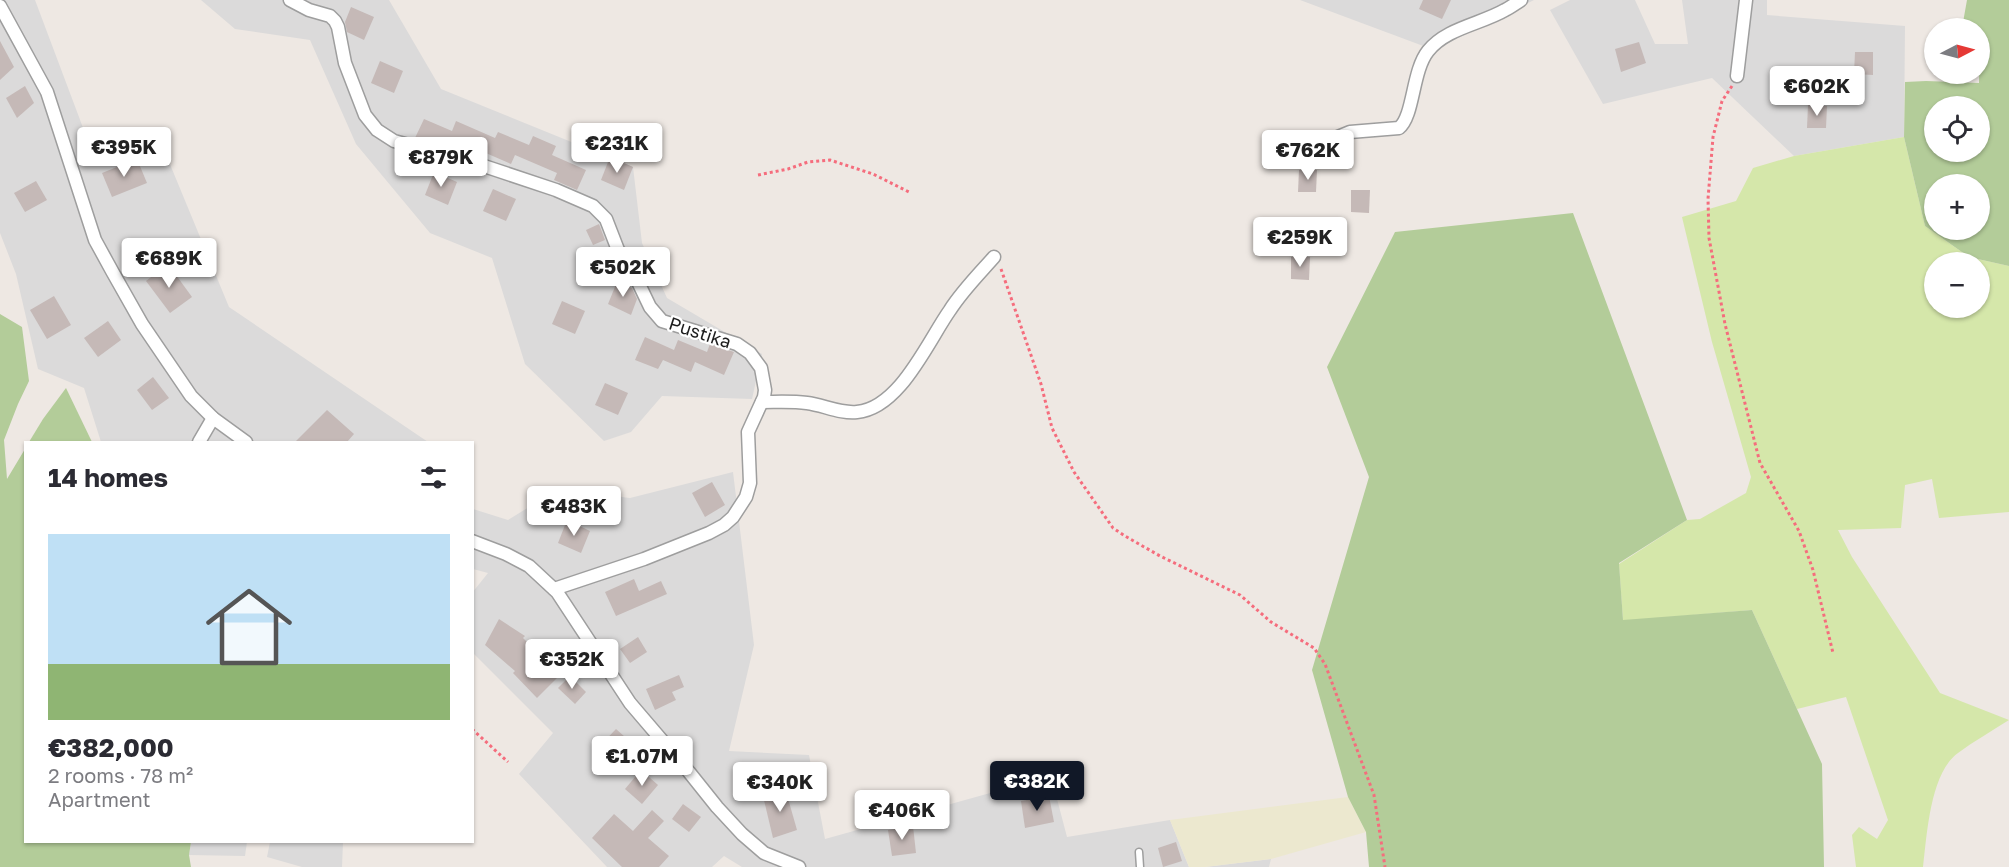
<!DOCTYPE html>
<meta charset="utf-8">
<style>
body{margin:0;font-family:"Golos Text",sans-serif;background:#f7f7f7;color:#2b2b33;height:100vh;display:flex;flex-direction:column;font-size:22px;white-space:nowrap}
*{box-sizing:border-box;margin:0}
p{font-size:20px;color:#7c7c81}
.icon{flex:none;width:33px;height:33px;fill:none;stroke:currentColor;stroke-width:2;stroke-linecap:round;stroke-linejoin:round}
.map{position:relative;flex:1;overflow:hidden}
.details{position:absolute;left:24px;top:441px;width:450px;height:402px;display:flex;flex-direction:column;background:#fff;border-radius:0px;box-shadow:0 2px 4px #0004}
.details>*{flex:none}
.needle{width:39px;rotate:84deg}
.controls{position:absolute;left:1924px;top:18px;display:grid;gap:12px}
.controls a{display:grid;place-items:center;width:66px;height:66px;border-radius:50%;background:#fff;box-shadow:0 2px 4px #0004;font-size:30px}
.price{position:absolute;translate:-50% -51px;padding:0 14px;border-radius:6px;background:#fff;color:#222;font-size:20px;line-height:39px;filter:drop-shadow(0 2px 3px #0008)}
.price::after{content:'';position:absolute;left:50%;top:36px;width:18px;height:14px;margin-left:-9px;background:inherit;clip-path:polygon(0 0,100% 0,50% 100%)}
.price.on{background:#111827;color:#fff}
ul{padding:0;list-style:none}
li{display:grid;align-content:center;gap:12px;height:318px;padding:0 24px}
li+li{border-top:2px solid #e1e1e2}
li span{display:grid;place-items:center;height:186px;border-radius:0px;color:#555}
li>.icon{margin-inline-start:auto}
span .icon{width:108px;height:108px;fill:#fffc;stroke-width:1}
li b{font-size:26px}
h2{display:flex;justify-content:space-between;align-items:center;height:72px;padding:0 24px;font-size:26px}
.map>svg:first-child{display:block}
</style>
<div class="map">
<svg width="2009" height="867" viewBox="0 0 2009 867">
<rect width="100%" height="100%" fill="#eee8e3"/>
<g fill="#dbdada">
<path d="M0 0H35L88 141 167 157 229 307 428 442H101L84 388 38 369 16 274 0 233Z"/>
<path d="M201 0H389L441 89 633 167 642 243 667 298 762 354 752 399 662 396 631 432 604 441 525 364 492 258 430 233 356 144 310 40 235 29Z"/>
<path d="M1300 0H1534L1434 50Z"/>
<path d="M1570 0H1635L1655 44H1688L1682 0H1767V15L1905 26 1904 137 1794 156 1712 78 1603 104 1550 10Z"/>
<path d="M733 472 754 645 729 751 809 755 825 839 1051 776 1067 837 1170 820 1189 867H742L724 856 712 867H607L519 774 553 733 473 653 472 593 488 573 473 569V509L508 520 558 489 630 498Z"/>
<path d="M191 842H247L245 856 189 855Z"/>
<path d="M270 842H343L342 867H302L267 857Z"/>
<path d="M1271 859 1269 867H1205Z"/>
</g>
<path fill="#ece8cf" d="M1348 797 1366 832 1271 859 1205 867H1189L1170 820Z"/>
<path fill="#d5e7aa" fill-rule="evenodd" d="M1904 137 1925 226 1969 257 2009 266V512L1939 518 1932 479 1905 485 1901 528 1838 530 1852 557 1940 693 2009 720C1992 731 1974 741 1958 753 1930 773 1927 835 1923 867H1856L1852 835 1859 827 1877 839 1888 820 1846 697 1797 709 1752 610 1623 621 1619 564 1687 520 1700 519 1746 493 1751 477 1712 342 1682 217 1736 201 1753 168 1794 156ZM1935 262H1980V308H1935Z"/>
<g fill="#b3cc99" fill-rule="evenodd">
<path d="M1967 0H2009V266L1969 257 1925 226 1904 137 1905 82 1926 81 1979 83 1980 28H1962ZM1935 106H1980V152H1935ZM1980 184V230H1935V184Z"/>
<path d="M1573 213 1687 520 1619 563 1623 620 1752 610 1822 764 1824 867H1369L1366 832 1348 797 1312 670 1369 477 1327 367 1395 232Z"/>
<path d="M0 314 22 327 29 381 18 404 4 440 7 479 25 449 26 842H191L189 855 191 867H0Z"/>
<path d="M66 388 92 442H29L43 419Z"/>
</g>
<g fill="#c5b9b7">
<path d="M1423 0H1451L1442 19 1419 9Z"/>
<path d="M351 7 374 17 364 40 347 32 345 22Z"/>
<path d="M0 41 14 67 0 80Z"/>
<path d="M1639 42 1646 63 1621 72 1615 49Z"/>
<path d="M1855 52H1873V75L1854 74Z"/>
<path d="M380 61 403 71 394 93 371 83Z"/>
<path d="M25 86 34 103 17 118 6 98Z"/>
<path d="M1808 105 1827 106 1826 128H1807Z"/>
<path d="M424 119 452 131 456 121 495 138 498 132 529 145 533 136 556 146 552 155 586 170 577 190 554 180 557 173 515 155 511 164 472 147 470 153 441 142 440 145 415 138Z"/>
<path d="M610 157 633 167 624 190 601 180Z"/>
<path d="M137 159 147 183 112 197 102 173Z"/>
<path d="M1299 170H1317L1316 192H1298Z"/>
<path d="M434 172 457 182 448 205 425 195Z"/>
<path d="M36 181 47 200 25 212 14 193Z"/>
<path d="M493 189 516 199 506 221 483 211Z"/>
<path d="M1351 190H1370L1369 213 1351 212Z"/>
<path d="M599 224 605 240 593 245 586 230Z"/>
<path d="M1291 257H1310L1309 280 1291 279Z"/>
<path d="M168 264 192 297 170 313 146 281Z"/>
<path d="M617 282 632 288 637 299 631 315 608 304Z"/>
<path d="M54 296 71 325 47 339 30 310Z"/>
<path d="M562 301 585 311 575 334 552 324Z"/>
<path d="M108 321 121 340 98 357 84 338Z"/>
<path d="M645 337 674 350 678 340 707 352 710 344 734 352 724 375 695 362 691 372 663 360 658 369 635 360Z"/>
<path d="M153 377 169 398 152 410 137 390Z"/>
<path d="M605 383 628 393 618 415 595 405Z"/>
<path d="M327 410 354 434 347 442H295Z"/>
<path d="M712 482 725 505 705 517 692 493Z"/>
<path d="M567 520 590 531 581 553 558 543Z"/>
<path d="M634 579 639 591 661 581 667 594 616 616 605 592Z"/>
<path d="M499 619 525 636 523 638 560 675 537 698 513 673 515 671 485 645Z"/>
<path d="M638 637 647 652 630 663 620 649Z"/>
<path d="M679 675 684 687 672 692 676 700 655 710 646 689Z"/>
<path d="M570 676 586 692 575 704 558 688Z"/>
<path d="M616 729 634 745 613 767 596 750Z"/>
<path d="M641 770 658 785 642 804 625 789Z"/>
<path d="M785 788 797 830 773 838 763 796Z"/>
<path d="M1049 796 1054 822 1025 828 1021 801Z"/>
<path d="M683 804 701 817 689 832 672 819Z"/>
<path d="M652 810 664 821 648 838 669 856 659 867H622L592 838 614 814 633 831Z"/>
<path d="M913 826 916 853 892 856 888 830Z"/>
<path d="M1176 842 1182 861 1163 867 1158 848Z"/>
</g>
<g fill="none" stroke-linecap="round" stroke-linejoin="round">
<defs>
<path id="lane" d="M1139 852 1140 867"/>
<g id="street">
<path d="M290 0 309 10 330 16 335 21 338 27 345 63 365 115 377 130 394 141 478 164 556 190 593 206 606 219 618 250 628 261 650 307 662 321 737 344 750 353 761 368 765 390 764 397 748 432 750 483 746 497 733 517 724 525 709 533 644 559 554 589"/>
<path d="M0 6 47 92 95 240 112 271 142 324 191 396 213 418 246 442"/>
<path d="M1737 76 1746 0"/>
<path d="M1333 139 1350 132 1399 128C1414 116 1412 71 1428 51 1446 28 1481 24 1505 10 1511 7 1516 3 1521 0"/>
<path d="M762 402C777 402 792 401 807 403 823 405 841 414 857 412 900 408 928 341 950 310 962 291 979 274 994 257"/>
<path d="M199 442 213 418"/>
<path d="M472 541 506 554 529 566 557 592 630 703 689 772 717 807 742 834 764 853 799 867"/>
</g>
</defs>
<use href="#lane" stroke="#9e9e9e" stroke-width="9"/>
<use href="#street" stroke="#9e9e9e" stroke-width="15"/>
<g stroke="#f56d7d" stroke-width="3" stroke-dasharray="3 3" stroke-linecap="butt">
<path d="M1732 86 1722 101 1713 137 1708 199 1709 238 1725 324 1760 463 1799 531 1813 570 1833 653"/>
<path d="M758 175 788 169 808 162 830 160 873 174 909 192"/>
<path d="M1001 269 1041 384 1052 428 1074 472 1113 528 1125 536 1160 556 1240 595 1271 622 1314 648 1325 664 1374 795 1385 867"/>
<path d="M472 729 508 762"/>
</g>
<use href="#lane" stroke="#fff" stroke-width="6"/>
<use href="#street" stroke="#fff" stroke-width="12"/>
</g>
<g text-anchor="middle" stroke-width="4.5" stroke-linejoin="round" paint-order="stroke">
<g font-size="18" fill="#1d1d1d" stroke="#fff">
<text transform="translate(700 333) rotate(18)" y="6">Pustika</text>
</g>
</g>
</svg>
<div class="controls">
<a><svg class="needle" viewBox="-14 -14 28 28"><path d="M0-13l5 13h-10z" fill="#e53935"/><path d="M0 13l5-13h-10z" fill="#7c7c81"/></svg></a>
<a><svg class="icon" aria-label="locate" viewBox="0 0 24 24"><circle cx="12" cy="12" r="6"/><path d="M12 2v4M12 18v4M2 12h4M18 12h4"/></svg></a>
<a>+</a>
<a>−</a>
</div>
<b class="price" style="left:1817px;top:117px">€602K</b>
<b class="price" style="left:617px;top:174px">€231K</b>
<b class="price" style="left:124px;top:178px">€395K</b>
<b class="price" style="left:1308px;top:181px">€762K</b>
<b class="price" style="left:441px;top:188px">€879K</b>
<b class="price" style="left:1300px;top:268px">€259K</b>
<b class="price" style="left:169px;top:289px">€689K</b>
<b class="price" style="left:623px;top:298px">€502K</b>
<b class="price" style="left:574px;top:537px">€483K</b>
<b class="price" style="left:572px;top:690px">€352K</b>
<b class="price" style="left:642px;top:787px">€1.07M</b>
<b class="price on" style="left:1037px;top:812px">€382K</b>
<b class="price" style="left:780px;top:813px">€340K</b>
<b class="price" style="left:902px;top:841px">€406K</b>
<section class="details">
<h2>14 homes<svg class="icon" aria-label="filters" viewBox="0 0 24 24"><path d="M4 7h16M4 17h16"/><circle cx="9" cy="7" r="2"/><circle cx="15" cy="17" r="2"/></svg></h2>
<ul>
<li><span style="background:linear-gradient(#bfe0f5 70%,#8fb573 0)"><svg class="icon" aria-label="home" viewBox="0 0 24 24"><path d="M3 11l9-7 9 7M6 9v11h12V9"/></svg></span><div><b>€382,000</b><p>2 rooms · 78 m²</p><p>Apartment</p></div></li>
</ul>
</section>
</div>
